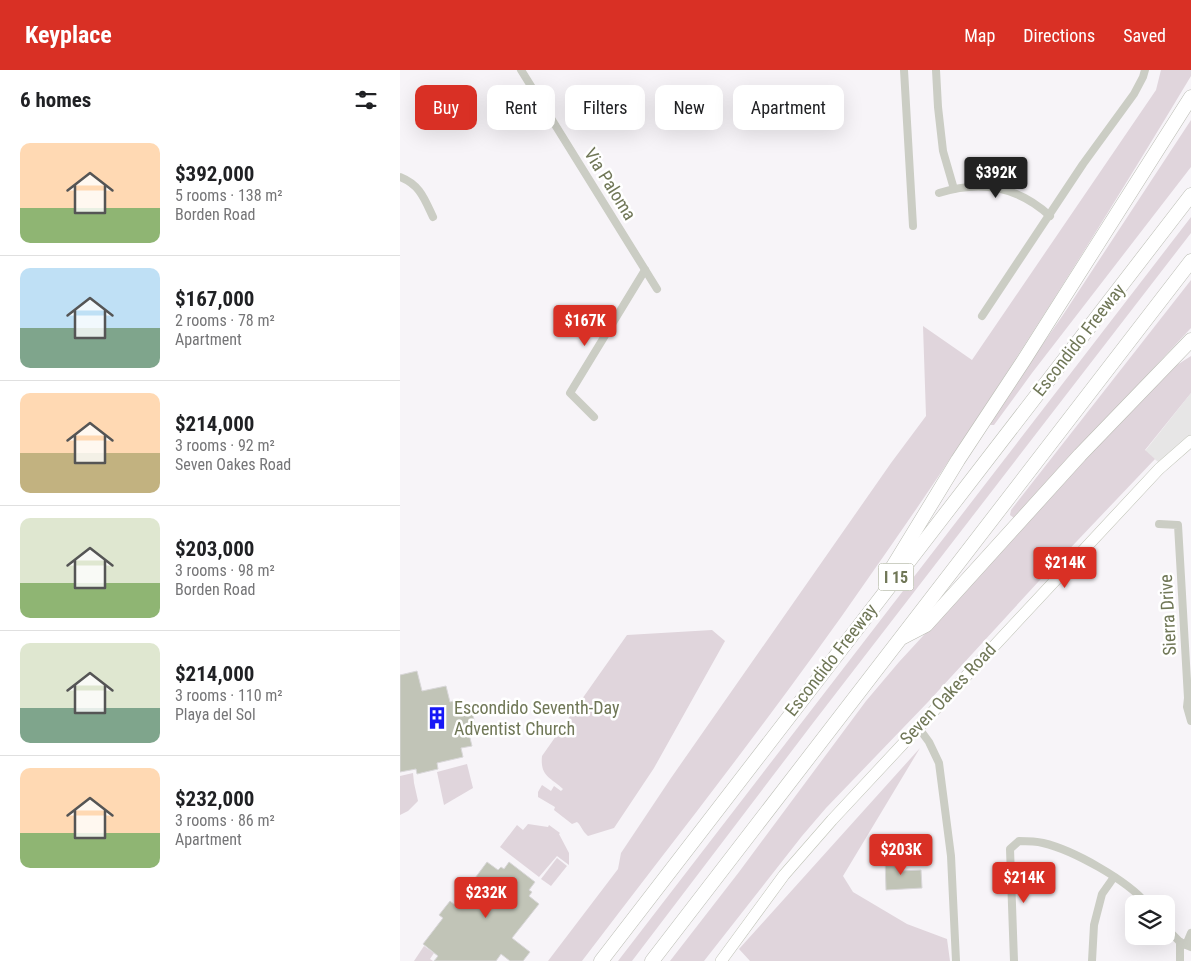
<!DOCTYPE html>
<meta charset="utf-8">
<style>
body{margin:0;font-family:"Roboto Condensed",sans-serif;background:#f2f2f2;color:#202124;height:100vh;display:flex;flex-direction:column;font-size:19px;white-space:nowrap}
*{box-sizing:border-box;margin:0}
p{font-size:16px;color:#757577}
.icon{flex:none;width:28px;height:28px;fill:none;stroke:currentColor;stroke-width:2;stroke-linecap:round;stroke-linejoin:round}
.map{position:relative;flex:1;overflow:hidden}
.sheet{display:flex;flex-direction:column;background:#fff;width:400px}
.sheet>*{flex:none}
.top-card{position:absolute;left:15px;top:15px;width:475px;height:45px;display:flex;gap:10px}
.fabs{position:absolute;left:725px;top:825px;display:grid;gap:10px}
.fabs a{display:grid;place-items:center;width:50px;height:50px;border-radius:10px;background:#fff;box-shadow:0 5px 20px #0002;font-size:25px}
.price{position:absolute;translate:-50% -42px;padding:0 11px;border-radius:5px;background:#d93025;color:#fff;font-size:16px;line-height:32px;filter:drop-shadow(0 1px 2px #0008)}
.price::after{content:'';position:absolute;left:50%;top:30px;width:15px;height:11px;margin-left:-8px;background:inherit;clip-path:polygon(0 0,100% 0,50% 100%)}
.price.current{background:#222;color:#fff}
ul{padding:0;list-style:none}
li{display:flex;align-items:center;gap:15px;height:125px;padding:0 20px}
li+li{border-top:1px solid #e0e0e0}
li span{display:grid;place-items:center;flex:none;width:140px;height:100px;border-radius:10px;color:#555}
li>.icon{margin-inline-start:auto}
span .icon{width:60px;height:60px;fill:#fffc;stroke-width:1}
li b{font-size:21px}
h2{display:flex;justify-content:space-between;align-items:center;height:60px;padding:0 20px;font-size:21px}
.tag{padding:0 18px;border-radius:10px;background:#fff;box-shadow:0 5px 20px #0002;font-size:18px;line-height:45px}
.tag.current{background:#d93025;color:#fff}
header{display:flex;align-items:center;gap:30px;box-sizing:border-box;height:70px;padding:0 25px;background:#d93025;color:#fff}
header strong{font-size:24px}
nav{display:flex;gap:28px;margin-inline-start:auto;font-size:18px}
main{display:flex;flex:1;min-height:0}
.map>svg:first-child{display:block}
</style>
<header>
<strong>Keyplace</strong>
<nav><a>Map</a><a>Directions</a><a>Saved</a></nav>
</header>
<main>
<section class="sheet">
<h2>6 homes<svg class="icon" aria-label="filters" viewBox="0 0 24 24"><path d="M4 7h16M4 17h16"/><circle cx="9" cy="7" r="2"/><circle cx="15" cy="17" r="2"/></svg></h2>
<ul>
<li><span style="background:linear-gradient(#ffd9b3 65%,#8fb573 0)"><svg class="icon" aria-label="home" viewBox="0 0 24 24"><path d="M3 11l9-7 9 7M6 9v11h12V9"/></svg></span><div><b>$392,000</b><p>5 rooms · 138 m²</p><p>Borden Road</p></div></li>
<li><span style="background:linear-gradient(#bfe0f5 60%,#7fa58c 0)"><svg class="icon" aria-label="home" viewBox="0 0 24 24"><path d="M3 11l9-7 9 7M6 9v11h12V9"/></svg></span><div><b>$167,000</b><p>2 rooms · 78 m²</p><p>Apartment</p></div></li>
<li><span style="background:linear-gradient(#ffd9b3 60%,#c2b280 0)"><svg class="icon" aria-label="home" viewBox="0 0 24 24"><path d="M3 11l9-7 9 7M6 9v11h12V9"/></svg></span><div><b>$214,000</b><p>3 rooms · 92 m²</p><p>Seven Oakes Road</p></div></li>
<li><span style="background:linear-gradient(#dfe7d0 65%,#8fb573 0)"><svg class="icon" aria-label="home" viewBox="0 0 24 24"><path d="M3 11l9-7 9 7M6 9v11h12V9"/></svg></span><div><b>$203,000</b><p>3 rooms · 98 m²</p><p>Borden Road</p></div></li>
<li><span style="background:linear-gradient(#dfe7d0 65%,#7fa58c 0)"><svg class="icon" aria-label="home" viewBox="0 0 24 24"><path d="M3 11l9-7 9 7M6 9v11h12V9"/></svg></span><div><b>$214,000</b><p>3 rooms · 110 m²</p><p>Playa del Sol</p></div></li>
<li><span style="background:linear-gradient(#ffd9b3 65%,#8fb573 0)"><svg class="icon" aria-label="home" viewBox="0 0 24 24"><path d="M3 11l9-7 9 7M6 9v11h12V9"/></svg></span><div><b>$232,000</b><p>3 rooms · 86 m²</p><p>Apartment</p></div></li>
</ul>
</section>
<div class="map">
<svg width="791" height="891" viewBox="0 0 791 891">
<rect width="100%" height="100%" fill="#f7f4f8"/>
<path fill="#e7e6e6" d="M791 323V371L763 396 745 381Z"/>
<g fill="#e0d5dc">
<path d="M761 0H791V6C688 177 582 347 467 510 377 640 278 765 182 891H148L218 799 221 783 271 708 491 393 526 346 523 256 572 290 756 20Z"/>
<path d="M791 50V97L632 303 594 355H591L589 353 591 348 663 245Z"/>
<path d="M791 147V163L413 653 232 891H218Z"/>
<path d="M791 210V258L614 448 610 445 611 440Z"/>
<path d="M791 286V323L745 380 755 389 639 511 528 632 426 738 402 766 304 891H270L339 802 466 631 499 592 766 302Z"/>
<path d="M312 560 325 571 254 698 214 758 188 766C182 761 181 755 177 752L172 754 154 740 155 737 138 727V722L142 715 151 721 154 716 161 721 163 719C150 707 140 706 142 686L227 565Z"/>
<path d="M520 678 443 806 453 822 507 854 547 869 550 891H350L339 879Z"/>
<path d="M67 694 73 718 44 735 37 702Z"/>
<path d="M13 703 14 713 18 731 8 741 0 745V706Z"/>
<path d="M128 754 148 757 149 755 160 763 159 764 169 783V795L157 786 139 807 100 777 117 755 123 760Z"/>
<path d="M157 788 167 796 151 816 141 809Z"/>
<path d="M24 876 34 883 30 889 33 891H14Z"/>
</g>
<g fill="#c1c4b7" stroke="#d9d7d9">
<path d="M17 601 22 621 46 616 50 632 60 629 62 639 71 637 76 658 68 660 72 676 61 678 63 687 37 693 38 699 17 704 16 699 0 702V605Z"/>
<path d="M500 787 501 801 521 800 522 818 486 820 485 788Z"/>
<path d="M87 792 98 800 101 797 104 799 109 792 135 812 129 820 132 822 129 826 139 834 112 868 130 882 123 891H110L101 884 96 891H34L38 886 23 874 43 848 39 845 50 831 55 835Z"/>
</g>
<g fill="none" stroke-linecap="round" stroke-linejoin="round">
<defs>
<path id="secondary" d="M321 891 384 805 432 750 759 399 791 371"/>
<g id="highway">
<path d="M486 508 558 390 624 290 791 27"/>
<path d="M503 567 526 555 680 385 791 270"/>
<path d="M201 891 791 125"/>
<path d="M252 891 791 191"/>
</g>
</defs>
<use href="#secondary" stroke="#bfc2b6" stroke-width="12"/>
<use href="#highway" stroke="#babcb3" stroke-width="15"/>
<g stroke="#cbcdc4" stroke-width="8">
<path d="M121 0 257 219"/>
<path d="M504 0 513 156"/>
<path d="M536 0 538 37 543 81 554 119"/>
<path d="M0 107C20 115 24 128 33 147"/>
<path d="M539 123C581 110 617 116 650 146"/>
<path d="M582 246 683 94 734 24 743 7 745 0"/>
<path d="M194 347 170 323 245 200"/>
<path d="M759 454 778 455 788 628 787 637 791 651"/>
<path d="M518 657 529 672 539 693 551 786 556 891"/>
<path d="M766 858 780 872 791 877"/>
<path d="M786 875 791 863"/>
<path d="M614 891 610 779 619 771C627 771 635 771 643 773 673 780 727 810 747 834"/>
<path d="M692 891 694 855 702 824 714 807"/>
<path d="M780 891V872"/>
</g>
<use href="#secondary" stroke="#fff" stroke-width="11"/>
<use href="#highway" stroke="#fff" stroke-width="14"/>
</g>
<defs>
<symbol id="building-bare" viewBox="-9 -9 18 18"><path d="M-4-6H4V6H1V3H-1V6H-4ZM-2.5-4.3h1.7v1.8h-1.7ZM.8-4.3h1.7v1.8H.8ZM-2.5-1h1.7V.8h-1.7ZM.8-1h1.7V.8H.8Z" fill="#1718f6" stroke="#fff" stroke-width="2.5" paint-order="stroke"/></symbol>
</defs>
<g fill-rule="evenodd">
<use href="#building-bare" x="21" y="632" width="32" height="32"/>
</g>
<g text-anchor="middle" stroke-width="5" stroke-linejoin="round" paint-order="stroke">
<rect fill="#fff" stroke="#9ba089" stroke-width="1" x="478.5" y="493.5" width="35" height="27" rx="4"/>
<g font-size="16" font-weight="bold" fill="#707757">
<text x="496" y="513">I 15</text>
</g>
<g font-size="18" fill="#707757" stroke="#fff">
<text transform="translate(210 114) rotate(58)" y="6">Via Paloma</text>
<text transform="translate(679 270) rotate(-52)" y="6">Escondido Freeway</text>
<text transform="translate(768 545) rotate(-93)" y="6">Sierra Drive</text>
<text transform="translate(431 590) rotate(-52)" y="6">Escondido Freeway</text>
<text transform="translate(548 624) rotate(-47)" y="6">Seven Oakes Road</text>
</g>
<g font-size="18" fill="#707757" stroke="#fff" text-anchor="start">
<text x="54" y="644">Escondido Seventh-Day<tspan x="54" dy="21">Adventist Church</tspan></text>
</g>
</g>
</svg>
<div class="fabs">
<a><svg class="icon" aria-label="layers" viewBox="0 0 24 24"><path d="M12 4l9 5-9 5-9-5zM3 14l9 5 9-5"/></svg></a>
</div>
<b class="price current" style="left:596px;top:129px">$392K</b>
<b class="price" style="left:185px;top:277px">$167K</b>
<b class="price" style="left:665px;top:519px">$214K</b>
<b class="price" style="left:501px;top:806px">$203K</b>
<b class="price" style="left:624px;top:834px">$214K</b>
<b class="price" style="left:86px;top:849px">$232K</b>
<div class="top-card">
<a class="tag current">Buy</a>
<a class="tag">Rent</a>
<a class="tag">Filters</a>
<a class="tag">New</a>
<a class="tag">Apartment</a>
</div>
</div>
</main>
